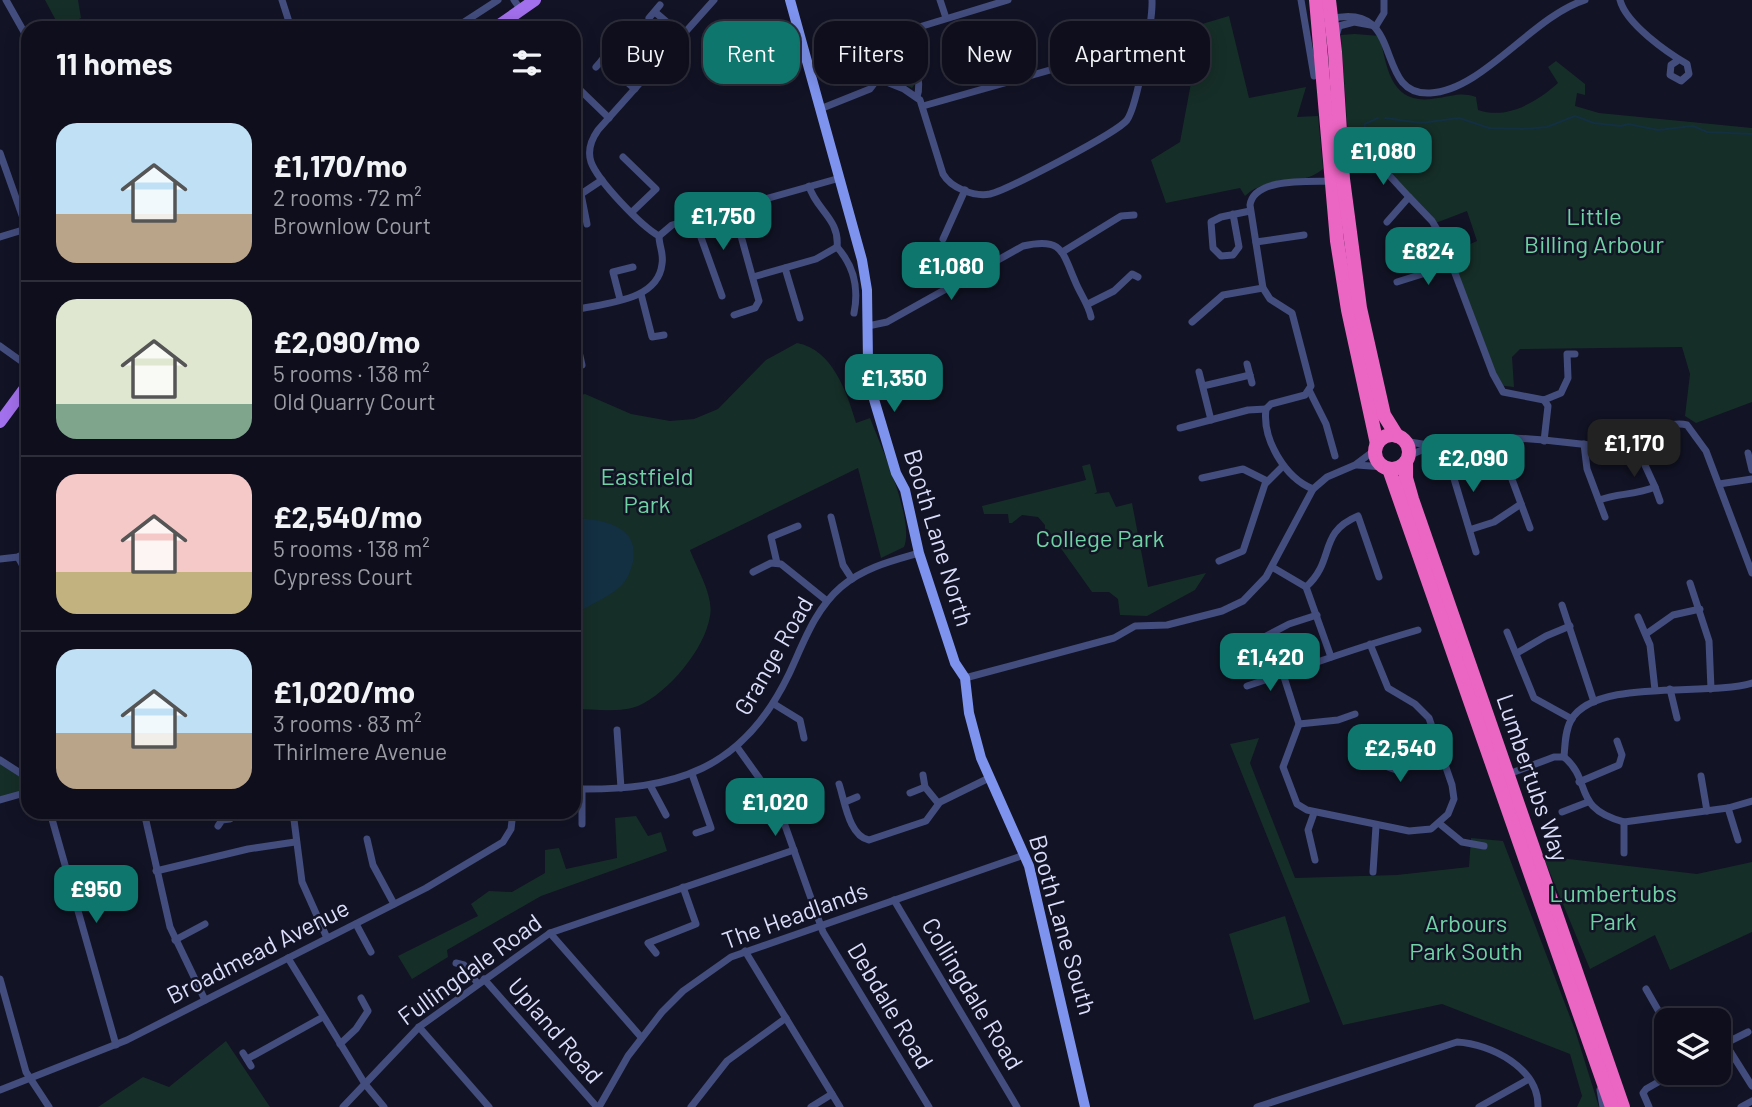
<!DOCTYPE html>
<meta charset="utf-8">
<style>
body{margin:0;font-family:Barlow,sans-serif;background:#1c1c29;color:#f1f3f6;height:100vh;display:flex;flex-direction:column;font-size:26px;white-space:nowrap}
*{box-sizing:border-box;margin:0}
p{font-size:23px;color:#9b9ca3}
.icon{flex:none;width:38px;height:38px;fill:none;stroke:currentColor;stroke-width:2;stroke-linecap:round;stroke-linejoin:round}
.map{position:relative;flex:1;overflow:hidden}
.panel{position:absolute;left:21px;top:21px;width:560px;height:798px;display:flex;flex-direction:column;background:#0e0e1c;border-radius:21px;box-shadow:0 4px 18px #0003,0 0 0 2px #2e2e3b}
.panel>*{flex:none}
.guide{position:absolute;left:602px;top:21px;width:665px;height:63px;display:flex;gap:14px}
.buttons{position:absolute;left:1654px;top:1008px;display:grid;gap:14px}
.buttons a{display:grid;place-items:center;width:77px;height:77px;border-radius:14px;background:#0e0e1c;box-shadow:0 4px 18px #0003,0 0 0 2px #2e2e3b;font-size:35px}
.price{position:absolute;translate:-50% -60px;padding:0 16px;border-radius:14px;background:#0f766e;color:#fff;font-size:23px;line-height:46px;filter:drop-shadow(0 2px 4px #0008)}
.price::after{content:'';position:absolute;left:50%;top:42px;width:21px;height:16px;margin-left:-10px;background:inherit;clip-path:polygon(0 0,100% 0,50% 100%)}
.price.selected{background:#222;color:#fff}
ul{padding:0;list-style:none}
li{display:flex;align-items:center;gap:21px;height:175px;padding:0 35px}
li+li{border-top:2px solid #2e2e3b}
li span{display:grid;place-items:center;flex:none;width:196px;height:140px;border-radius:21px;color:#555}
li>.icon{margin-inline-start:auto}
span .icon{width:84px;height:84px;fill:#fffc;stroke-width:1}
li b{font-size:30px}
h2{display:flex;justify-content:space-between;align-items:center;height:84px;padding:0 35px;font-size:30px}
.chip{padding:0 24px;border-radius:21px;background:#0e0e1c;box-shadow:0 4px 18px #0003,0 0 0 2px #2e2e3b;font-size:24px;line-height:63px}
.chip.selected{background:#0f766e;color:#fff}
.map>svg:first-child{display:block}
</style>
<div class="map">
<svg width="1752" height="1107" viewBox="0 0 1752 1107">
<rect width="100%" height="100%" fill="#121325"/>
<g fill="#162e28">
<path d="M45 0H78L81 18 60 28Z"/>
<path d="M1229 16 1249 98 1306 87 1297 117 1318 116 1323 169C1299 189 1269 173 1245 196L1240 188 1166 203 1151 160 1180 142 1202 24Z"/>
<path d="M1355 34 1380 36C1387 71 1392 107 1438 98 1454 96 1461 92 1476 97L1478 110C1507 120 1537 102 1558 83L1548 67 1556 61 1585 84V95L1577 93 1575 106 1599 113 1752 128V402L1696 423 1685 416 1690 374 1682 347 1520 349 1512 357 1514 387 1497 385 1448 254 1477 241 1467 211 1433 224 1390 174 1348 135 1341 35Z"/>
<path d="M900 54 907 55 915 84 912 88 887 77Z"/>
<path d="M797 343C832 349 847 392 856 423L870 418C881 447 915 520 904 547L881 558 858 468 690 550C697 569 714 596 710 616 705 649 668 693 638 706 621 713 593 709 574 709V397L585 394 631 414 670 421 694 419 718 409 766 360Z"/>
<path d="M1090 464 1097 492 1094 494 1109 492 1116 507 1132 503 1148 587 1206 573 1195 590 1147 616 1120 615 1118 599 1109 592H1092L1055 540 1051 542 1045 539V525L1038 517 1022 515 1012 523H1009L1008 514H984L982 506 1086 480 1082 466Z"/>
<path d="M1259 738 1250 763 1295 878 1397 875 1469 867 1471 838 1503 841 1575 1030 1599 1107H1577L1582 1096 1570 1054 1442 1004 1343 1025 1230 744Z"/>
<path d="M0 760 28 778V792L0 800Z"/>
<path d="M636 816 648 836 661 832 667 851 541 896 447 950 448 957 412 979 398 956 478 916 471 904 489 891 512 892 545 873V850L559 848 566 869 617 858 615 818Z"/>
<path d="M1543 856 1697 874 1752 862V932L1670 970 1655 935 1590 969Z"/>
<path d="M1285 916 1310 1002 1254 1020 1229 934Z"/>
<path d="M226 1041 270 1107H98L143 1077 169 1087Z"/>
</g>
<path fill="#132f42" d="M574 518C600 519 641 525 633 562 631 570 627 581 621 586 609 597 588 606 574 614Z"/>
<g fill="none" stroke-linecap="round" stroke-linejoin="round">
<g stroke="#132f42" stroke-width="2">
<path d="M1385 118 1421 123 1459 118 1489 128 1523 129 1547 127 1575 116 1594 123 1621 126 1628 124 1658 130 1693 126 1707 132 1752 134"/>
<path d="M1364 129 1365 124 1378 118"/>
</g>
<g stroke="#434d7e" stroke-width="7">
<path d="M6 0 28 39"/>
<path d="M282 0 291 28"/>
<path d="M514 0 521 10"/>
<path d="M940 0 946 18"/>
<path d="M1301 0 1314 76"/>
<path d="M1620 0C1626 24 1668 53 1687 64L1689 74 1681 81 1670 75 1671 65 1677 61"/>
<path d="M655 12 683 36"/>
<path d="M649 18 660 5"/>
<path d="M1330 19C1407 0 1372 96 1430 93 1482 91 1532 17 1585 0"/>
<path d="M1376 26 1384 13V0"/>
<path d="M455 28 498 0"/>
<path d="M1337 33 1339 26 1354 22 1376 26"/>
<path d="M902 45C915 55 922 82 917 97"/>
<path d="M602 60 635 89"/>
<path d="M596 67 609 52"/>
<path d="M879 79 904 89 920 100 943 174C951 188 974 197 990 194 1007 190 1117 133 1127 120 1137 106 1153 19 1152 0"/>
<path d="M577 87 609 118"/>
<path d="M923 106 1107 54 1143 57"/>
<path d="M820 109 870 89 916 28 1008 0"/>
<path d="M0 153 28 232"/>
<path d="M623 157 656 189 632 212"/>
<path d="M1376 161 1409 197"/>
<path d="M733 207 759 301 755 308 734 315"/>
<path d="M1233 214 1239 247 1233 255 1221 256 1213 248 1211 222 1221 217 1250 211"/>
<path d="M694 218 722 296"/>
<path d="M1387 222 1409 197 1432 221 1441 236 1493 374 1503 392 1544 400 1561 393 1568 378 1567 354H1575"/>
<path d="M587 224 581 194 602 180"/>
<path d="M659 236 672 225 840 178"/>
<path d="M0 237 26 229"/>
<path d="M943 239 965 190"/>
<path d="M1256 242 1304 235"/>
<path d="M837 247C854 266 859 288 854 313"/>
<path d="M1064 251 1121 216 1134 215"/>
<path d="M785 268 800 318"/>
<path d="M753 277 816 259 837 247C840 219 816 210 809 186"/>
<path d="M1397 282 1451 265"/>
<path d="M641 294 652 337 664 335"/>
<path d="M620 299 613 272 633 267"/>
<path d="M1088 304 1114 291 1132 274 1138 277"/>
<path d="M574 310C603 303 658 302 662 264 664 254 659 246 659 236 641 226 598 181 591 162 587 150 591 140 598 130L714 0"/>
<path d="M1192 322 1223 295 1263 288"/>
<path d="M868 326 887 322 1023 246C1062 237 1062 251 1075 281 1080 294 1088 303 1091 317"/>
<path d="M574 329 582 365"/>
<path d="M0 346 28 366"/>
<path d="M1247 364 1252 383"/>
<path d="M1199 372 1211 420"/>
<path d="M1203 386 1250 375"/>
<path d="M1310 392 1326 424 1335 456"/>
<path d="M1544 400 1548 406 1544 441"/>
<path d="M1180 428 1248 410 1266 409"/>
<path d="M1505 438 1510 474 1530 528"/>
<path d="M1404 441 1428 445"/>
<path d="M1443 442 1476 552"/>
<path d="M1584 444 1587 469 1605 517"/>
<path d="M1748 453 1752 470"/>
<path d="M1409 456C1469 425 1539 441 1603 446 1628 443 1665 419 1687 425L1706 451 1752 573"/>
<path d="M1357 465 1384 467"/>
<path d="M1202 478 1243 469 1267 481"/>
<path d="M1719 484 1752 479"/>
<path d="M1655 487 1660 501"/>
<path d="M1313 489C1285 478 1262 439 1266 409L1271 404 1305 395 1311 386 1292 313 1270 299 1263 288 1250 205C1254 177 1310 182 1332 181"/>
<path d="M1599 500C1619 493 1636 495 1655 487L1633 439"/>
<path d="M831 517 843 565 852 579"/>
<path d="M1472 529 1494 522 1521 504"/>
<path d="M18 557 28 575"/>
<path d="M0 559 18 557 28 552"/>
<path d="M1219 561 1243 551 1265 484 1283 466"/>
<path d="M777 563 771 537 798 526"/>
<path d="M1272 567 1306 587 1331 657"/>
<path d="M753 572 771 563 781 564 827 601"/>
<path d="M1690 583 1709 641 1711 689"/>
<path d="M1306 587C1336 560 1317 533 1358 516L1379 577"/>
<path d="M1562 605 1594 702"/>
<path d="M1638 617 1650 645 1655 690"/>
<path d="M1507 632 1534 698 1572 719"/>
<path d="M1646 634 1673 615 1700 609"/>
<path d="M1370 644 1388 688 1415 704 1429 718 1452 785 1454 799 1448 814 1431 829 1409 831 1307 810 1297 804 1283 767 1299 724 1283 674C1328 658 1373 643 1418 630"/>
<path d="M1247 646 1289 624 1317 615"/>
<path d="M1517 653 1546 636 1570 626"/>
<path d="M965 678 1114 638 1135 626 1167 625 1222 611 1243 601 1266 577 1313 489 1327 477 1355 465 1375 450"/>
<path d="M1247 686 1283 674"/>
<path d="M1670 689 1677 718"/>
<path d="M774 704 800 720 804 738"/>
<path d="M1299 724 1338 720 1355 714"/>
<path d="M617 730 621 788"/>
<path d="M737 747 777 803 823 932 929 1107"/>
<path d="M1361 757 1396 770 1443 758"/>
<path d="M1564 757C1565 745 1565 731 1571 720 1596 677 1708 697 1752 683"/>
<path d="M0 760 28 778"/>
<path d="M692 774 711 828 696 833"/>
<path d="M923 775 925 787 938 803"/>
<path d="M1506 775 1554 757H1564C1593 781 1571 808 1624 822L1728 808 1752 801"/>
<path d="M1701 776 1707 811"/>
<path d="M1579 782 1619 765 1622 755 1617 741"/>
<path d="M839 784C845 802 849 836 869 840L926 821 940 802 989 778"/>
<path d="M650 785 666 815"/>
<path d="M574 789C675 791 743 770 789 674 803 644 815 609 841 587 863 568 891 561 919 553"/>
<path d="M910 793 925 787"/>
<path d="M0 800 28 792"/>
<path d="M845 802 857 797"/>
<path d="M1728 808 1738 840"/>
<path d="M50 812 116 1045"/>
<path d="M144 812 170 927 205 1000"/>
<path d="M293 812 302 882 327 938"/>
<path d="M1562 812 1588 802"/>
<path d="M1314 813 1308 830 1315 860"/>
<path d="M1624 822V853"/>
<path d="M582 824V789"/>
<path d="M1440 824 1462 842 1484 846"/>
<path d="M218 826 222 820 230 819"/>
<path d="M367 839 373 865 394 904"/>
<path d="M156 871 248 849 295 842"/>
<path d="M1373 872 1376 826"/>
<path d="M894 900 1017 1107"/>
<path d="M356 924 371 952"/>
<path d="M550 933 641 1037"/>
<path d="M175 940 205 924"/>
<path d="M745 951 840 1107"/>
<path d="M656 953 648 943 696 924 683 887"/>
<path d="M288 958 365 1084 384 1107"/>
<path d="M456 963 464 965 478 984"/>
<path d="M0 979 26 1072 49 1107"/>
<path d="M484 979 597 1107"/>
<path d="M1646 989 1666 1024"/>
<path d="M419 1027 489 1107"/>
<path d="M1725 1043 1752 1086"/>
<path d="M340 1044 356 1029 368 1011 361 998"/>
<path d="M1718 1047 1748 1032"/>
<path d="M243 1053 251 1066"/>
<path d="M247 1059 323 1017"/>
<path d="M0 1090 127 1040 426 888 503 842 511 829 513 812"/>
<path d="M1600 1090 1603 1107"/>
<path d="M343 1107 419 1027 550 933 794 850"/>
<path d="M599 1107 628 1056 662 1012 683 991 731 957 1024 855"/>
<path d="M691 1107 727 1061 786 1018"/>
<path d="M811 1107 832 1094"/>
<path d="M1257 1107 1457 1042C1491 1044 1539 1068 1538 1107"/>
<path d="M1479 1107 1529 1079"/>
<path d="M1649 1107 1643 1093 1646 1089 1674 1073"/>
<path d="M1741 1107 1752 1101"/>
</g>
<path stroke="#7e93ee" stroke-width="10" d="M790 0 862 260 867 290 868 362 873 396 896 473 905 490 919 553 955 663 965 678 969 713 981 758 1029 866 1085 1107"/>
<g stroke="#a370ed" stroke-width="12">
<path d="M495 28 535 0"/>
<path d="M0 422 28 384"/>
</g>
<g stroke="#eb65c2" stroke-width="14">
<path d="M1316 0 1337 241 1348 310 1377 444"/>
<path d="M1329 0 1335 52 1343 179 1360 308 1384 415 1397 436"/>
<circle cx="1392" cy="452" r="17"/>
<path d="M1406 462V478L1412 499 1623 1107"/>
<path d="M1389 469 1612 1107"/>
</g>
</g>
<g text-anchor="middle" stroke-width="5" stroke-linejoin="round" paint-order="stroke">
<g font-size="24" fill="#6fd2a4" stroke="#121325">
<text x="1594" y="225">Little<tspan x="1594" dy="28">Billing Arbour</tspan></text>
<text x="647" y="485">Eastfield<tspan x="647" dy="28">Park</tspan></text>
<text x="1100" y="547">College Park</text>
<text x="1613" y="902">Lumbertubs<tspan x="1613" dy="28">Park</tspan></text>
<text x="1466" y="932">Arbours<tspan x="1466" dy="28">Park South</tspan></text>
</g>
<g font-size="24" fill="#dbdefa" stroke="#121325">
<text transform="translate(938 538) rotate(73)" y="8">Booth Lane North</text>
<text transform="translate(774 656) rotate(-60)" y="8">Grange Road</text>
<text transform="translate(1532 778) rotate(71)" y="8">Lumbertubs Way</text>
<text transform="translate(795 916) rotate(-20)" y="8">The Headlands</text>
<text transform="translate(1062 925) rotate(74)" y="8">Booth Lane South</text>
<text transform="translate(258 952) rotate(-27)" y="8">Broadmead Avenue</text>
<text transform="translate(470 970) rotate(-36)" y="8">Fullingdale Road</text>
<text transform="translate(972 994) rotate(59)" y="8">Collingdale Road</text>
<text transform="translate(890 1006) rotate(59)" y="8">Debdale Road</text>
<text transform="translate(555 1031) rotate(49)" y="8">Upland Road</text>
</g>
</g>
</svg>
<div class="buttons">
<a><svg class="icon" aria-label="layers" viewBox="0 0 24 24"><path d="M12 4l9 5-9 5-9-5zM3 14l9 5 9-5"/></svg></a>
</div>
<b class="price" style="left:1383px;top:187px">£1,080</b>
<b class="price" style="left:723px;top:252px">£1,750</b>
<b class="price" style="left:1428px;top:287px">£824</b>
<b class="price" style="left:951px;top:302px">£1,080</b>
<b class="price" style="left:894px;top:414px">£1,350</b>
<b class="price selected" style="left:1634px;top:479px">£1,170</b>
<b class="price" style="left:1473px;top:494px">£2,090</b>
<b class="price" style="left:1270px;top:693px">£1,420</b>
<b class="price" style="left:1400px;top:784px">£2,540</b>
<b class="price" style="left:775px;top:838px">£1,020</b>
<b class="price" style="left:96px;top:925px">£950</b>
<div class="guide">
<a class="chip">Buy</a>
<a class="chip selected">Rent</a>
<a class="chip">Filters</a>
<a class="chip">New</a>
<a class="chip">Apartment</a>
</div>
<section class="panel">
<h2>11 homes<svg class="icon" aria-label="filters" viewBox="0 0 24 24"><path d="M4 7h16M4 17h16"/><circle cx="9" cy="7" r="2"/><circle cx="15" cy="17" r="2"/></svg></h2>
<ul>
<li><span style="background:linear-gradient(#bfe0f5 65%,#b9a48a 0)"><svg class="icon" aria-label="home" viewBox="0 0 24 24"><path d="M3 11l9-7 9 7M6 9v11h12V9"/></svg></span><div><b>£1,170/mo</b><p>2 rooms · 72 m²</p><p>Brownlow Court</p></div></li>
<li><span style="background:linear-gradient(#dfe7d0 75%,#7fa58c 0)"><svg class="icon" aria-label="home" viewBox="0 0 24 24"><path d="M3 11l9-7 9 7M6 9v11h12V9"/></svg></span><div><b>£2,090/mo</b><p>5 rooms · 138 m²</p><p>Old Quarry Court</p></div></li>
<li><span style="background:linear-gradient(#f6c9c9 70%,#c2b280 0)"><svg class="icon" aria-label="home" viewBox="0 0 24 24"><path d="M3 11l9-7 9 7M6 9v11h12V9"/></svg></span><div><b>£2,540/mo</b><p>5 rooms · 138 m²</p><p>Cypress Court</p></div></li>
<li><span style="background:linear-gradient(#bfe0f5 60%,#b9a48a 0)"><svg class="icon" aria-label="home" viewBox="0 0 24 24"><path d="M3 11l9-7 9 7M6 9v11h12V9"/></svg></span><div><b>£1,020/mo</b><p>3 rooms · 83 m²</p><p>Thirlmere Avenue</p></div></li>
</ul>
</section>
</div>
